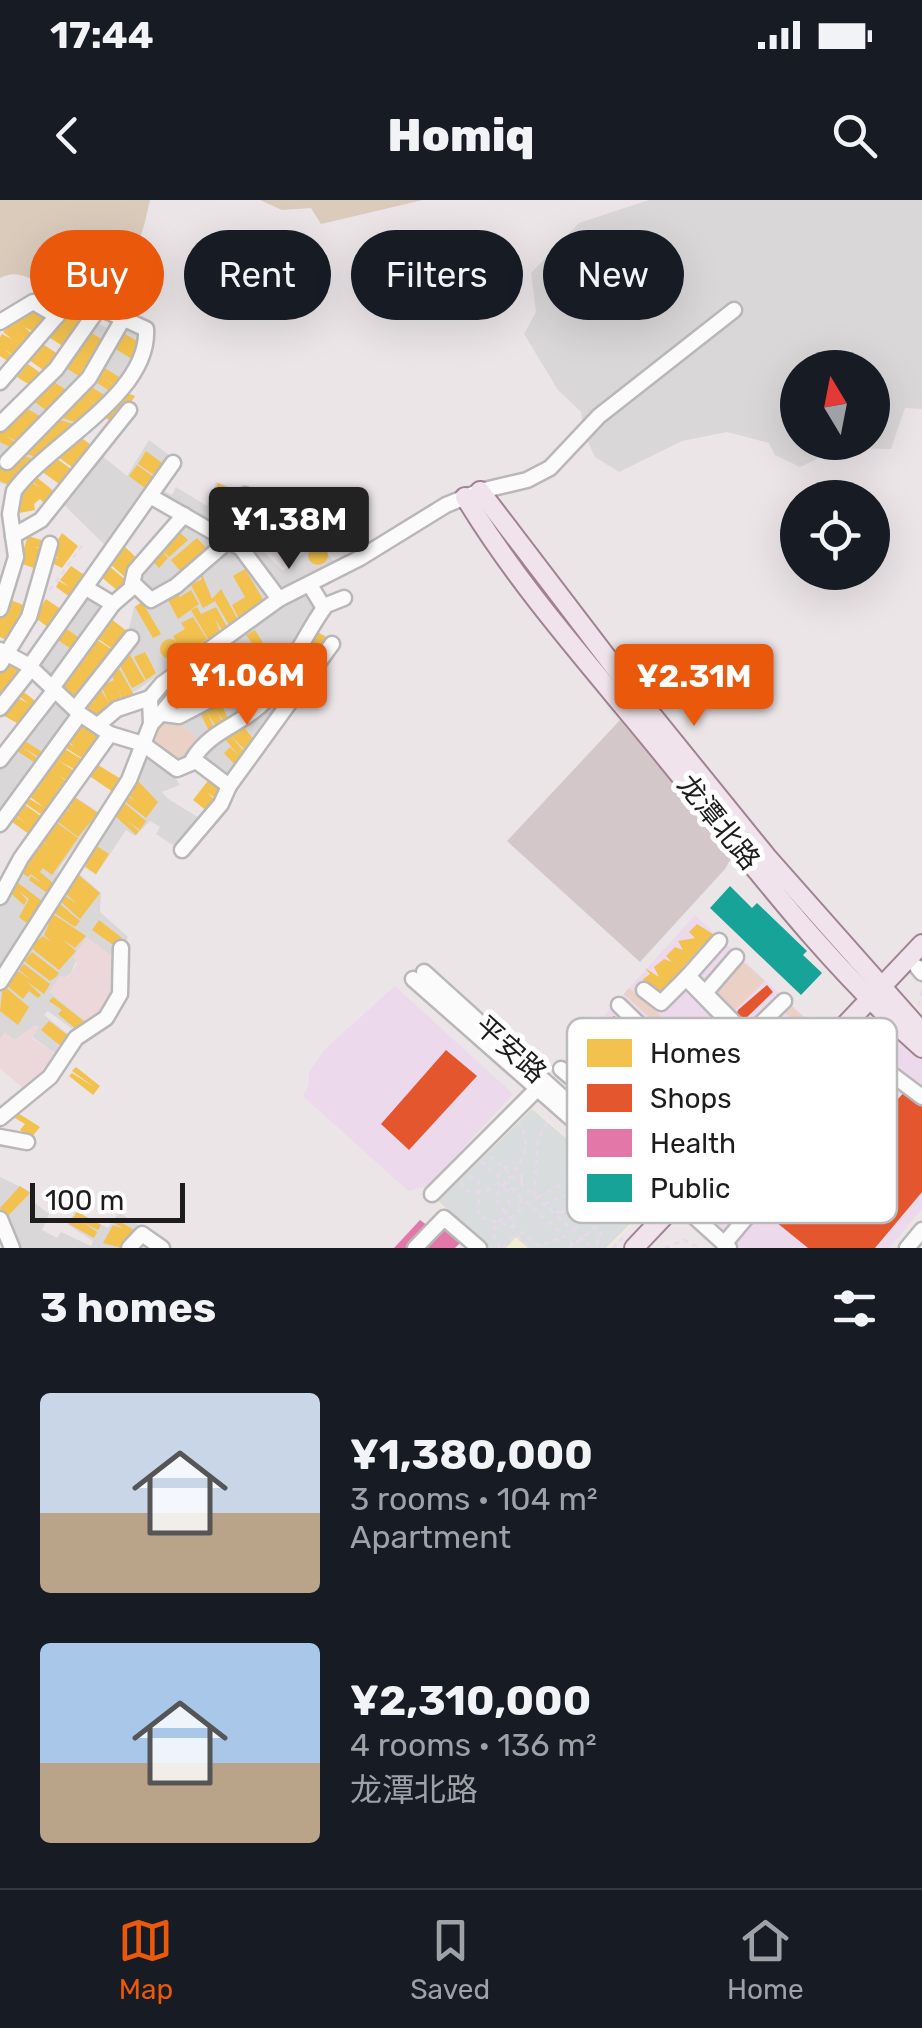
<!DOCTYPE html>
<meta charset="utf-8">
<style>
body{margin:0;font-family:Rubik,"Noto Sans SC",sans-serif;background:#242831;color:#f1f3f6;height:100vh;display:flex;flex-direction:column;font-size:38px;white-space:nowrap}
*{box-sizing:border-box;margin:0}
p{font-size:32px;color:#9ea1a6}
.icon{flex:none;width:55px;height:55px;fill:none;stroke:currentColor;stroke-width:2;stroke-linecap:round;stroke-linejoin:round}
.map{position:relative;height:1048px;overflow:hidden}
.side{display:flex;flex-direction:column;background:#171b24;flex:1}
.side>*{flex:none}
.banner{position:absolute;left:30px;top:30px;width:862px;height:90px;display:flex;gap:20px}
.needle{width:65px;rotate:350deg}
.buttons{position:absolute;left:780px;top:150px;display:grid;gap:20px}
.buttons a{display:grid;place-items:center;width:110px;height:110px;border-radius:50%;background:#171b24;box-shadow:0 10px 40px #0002;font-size:50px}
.scale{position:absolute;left:30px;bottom:25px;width:155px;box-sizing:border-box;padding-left:10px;border:5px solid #1d1d1d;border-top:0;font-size:28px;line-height:35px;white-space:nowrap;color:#1d1d1d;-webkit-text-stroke:8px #fff;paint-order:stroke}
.price{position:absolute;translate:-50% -85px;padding:0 22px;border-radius:10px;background:#ea580c;color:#fff;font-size:32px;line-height:65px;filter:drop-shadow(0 2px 5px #0008)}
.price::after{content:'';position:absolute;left:50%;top:60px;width:30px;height:22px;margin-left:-15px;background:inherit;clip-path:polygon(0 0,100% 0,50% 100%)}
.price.selected{background:#222;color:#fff}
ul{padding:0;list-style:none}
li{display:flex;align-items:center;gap:30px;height:250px;padding:0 40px}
li span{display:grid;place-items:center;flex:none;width:280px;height:200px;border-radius:10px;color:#555}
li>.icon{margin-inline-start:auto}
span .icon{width:120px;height:120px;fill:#fffc;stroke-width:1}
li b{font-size:42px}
h2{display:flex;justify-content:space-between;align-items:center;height:120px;padding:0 40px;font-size:42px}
.pill{padding:0 35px;border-radius:45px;background:#171b24;box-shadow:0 10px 40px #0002;font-size:35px;line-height:90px}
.pill.selected{background:#ea580c;color:#fff}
.status{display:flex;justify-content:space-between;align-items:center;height:70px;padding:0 50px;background:#171b24;direction:ltr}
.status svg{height:28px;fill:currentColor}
header{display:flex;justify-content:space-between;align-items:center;height:130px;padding:0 40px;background:#171b24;font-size:45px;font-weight:800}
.dock{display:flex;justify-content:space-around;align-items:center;height:140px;border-top:2px solid #363941;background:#171b24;font-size:28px;color:#9ea1a6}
.dock a{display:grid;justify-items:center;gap:5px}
.dock .selected{color:#ea580c}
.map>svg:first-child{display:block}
</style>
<div class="status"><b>17:44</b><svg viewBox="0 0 49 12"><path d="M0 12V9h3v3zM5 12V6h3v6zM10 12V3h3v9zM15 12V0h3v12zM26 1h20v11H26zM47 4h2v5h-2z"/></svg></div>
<header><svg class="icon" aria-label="back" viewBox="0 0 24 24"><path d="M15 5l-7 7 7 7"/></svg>Homiq<svg class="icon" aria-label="search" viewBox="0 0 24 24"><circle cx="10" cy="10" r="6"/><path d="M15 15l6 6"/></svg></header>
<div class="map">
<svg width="922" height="1048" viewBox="0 0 922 1048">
<rect width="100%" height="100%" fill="#ebe5e8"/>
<g fill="#dad7d9" fill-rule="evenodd">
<path d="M649 0H922V209L905 208 891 249 839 248 800 267 775 255 769 243 727 232 682 241 619 272 595 257 584 233 581 212 558 190 524 134 536 112 531 73 579 23ZM798 168H872V242H798Z"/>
<path d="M125 121 143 133 118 186 80 226 23 272 13 287 0 283V229L11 214 61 171 95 122 114 131 79 189 20 238 4 264 91 180Z"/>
<path d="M149 240 173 258 109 349 60 301 100 254 127 276Z"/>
<path d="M216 282 244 292 219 328 153 296 159 288 172 295 176 287 207 306Z"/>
<path d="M185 318 217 341 154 397 135 376Z"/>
<path d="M260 320 265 328 255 343 283 371 318 341 333 361 284 395 240 345Z"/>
<path d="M233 346 272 397 112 507 86 495 111 479 108 470 128 455 125 446 134 407 142 401 148 404Z"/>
<path d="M309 390 323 407 272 489 202 543 181 524 194 503 183 490 254 424Z"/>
<path d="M84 395 107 407 54 482 33 465Z"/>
<path d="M288 472 300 483 228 581 199 555Z"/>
<path d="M51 500 72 514 0 619V563Z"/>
<path d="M144 548 168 565 180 585 162 592 167 598 199 618 176 647 156 634 160 627 150 621 135 636 126 630 96 675 78 663Z"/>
<path d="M71 594 100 613 59 668 54 684 0 773V703Z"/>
<path d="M76 671 101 693 100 712 128 737 115 757 83 743 71 773 50 792 88 823 78 833 48 811 44 815 72 837 60 857 27 833 14 840 5 833 0 839V788Z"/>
<path d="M0 977 31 992 35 1003 49 1014 42 1030 57 1038 61 1032 91 1046 93 1041 67 1024 76 1011 108 1028 119 1012 139 1026 125 1048H14L0 1015Z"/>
</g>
<g fill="#ecdaec">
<path d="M695 715 819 830 667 975 555 870Z"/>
<path d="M395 786 513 894 428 986 408 991 303 896 309 885V872L326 848Z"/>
<path d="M879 835 894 839 922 859V1009L889 1048H741L713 1022 712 1008 716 998Z"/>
</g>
<path fill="#d4c7ca" d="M620 520 735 652 725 669 640 762 507 641Z"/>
<g fill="#ecd8db">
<path d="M87 737 121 763 109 807 88 823 49 792 61 775 67 778 71 773 77 764 73 757Z"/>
<path d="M35 825 39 827 32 838 60 857 24 889 0 868V839L5 832 14 840Z"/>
</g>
<g fill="#ead0c5">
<path d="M160 521 181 524 202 543 180 564 150 544Z"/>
<path d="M739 758 765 781 730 815 713 798V786Z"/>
<path d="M629 788 701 851 665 891 660 886 677 868 680 845 624 794Z"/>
<path d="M787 802 818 830 787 861 777 863 756 841 757 834 768 843 791 818 781 808Z"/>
</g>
<g fill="#dacbbb">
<path d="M0 0H150C146 15 144 32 136 46 122 67 78 90 52 86 33 83 20 67 0 78Z"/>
<path d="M260 0H423L321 24 311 8 282 10Z"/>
</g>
<path fill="#f3edd1" d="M532 908 640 1001 639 1017 608 1048H488L436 1001Z"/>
<path fill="#d8dcdd" d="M532 909 639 1001 637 1017 606 1048H528L516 1037 506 1048H490L438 1001Z"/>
<g fill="#f2c14e">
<path d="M29 107 49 116 36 133 24 127 33 134 16 157 4 149 14 157 9 162 0 156V137L2 134 12 139 3 132Z"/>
<path d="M69 112 84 120 66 148 50 138Z"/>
<path d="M120 131 137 141 132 159 112 147Z"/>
<path d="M90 132 106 142 82 178 66 168Z"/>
<path d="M41 143 58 154 46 172 29 160Z"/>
<path d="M28 164 42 174 33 187 17 177Z"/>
<path d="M103 167 121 178 116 186 101 177 115 186 111 192 93 180Z"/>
<path d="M54 182 71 193 49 212 33 201Z"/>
<path d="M90 186 106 196 99 206 88 199 98 207 81 224 59 217Z"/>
<path d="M125 192 135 196 129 205 122 202 128 207 114 224 102 215Z"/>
<path d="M25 207 41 217 16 241 6 236 15 242 12 248 0 242V232Z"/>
<path d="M57 219 80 226 42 259 20 252Z"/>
<path d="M83 239 95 248 76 270 58 257Z"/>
<path d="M146 251 165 265 157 277 138 264Z"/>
<path d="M19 254 36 260 12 286 0 281V268Z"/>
<path d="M56 258 75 272 62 286 41 271Z"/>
<path d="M137 265 157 279 149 291 129 276Z"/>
<path d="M35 276 55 292 45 304 40 299 34 304 35 310 14 314 17 296 29 281 41 288 31 281Z"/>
<path d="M218 283 242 294 239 298 223 291 238 299 231 309 211 300Z"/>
<path d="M178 331 188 340 169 357 161 350 168 358 159 368 149 357Z"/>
<path d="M62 333 78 346 62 368 48 361 50 355 60 359 50 353Z"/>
<path d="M28 336 48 342 46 349 35 347 46 351 40 370 19 363Z"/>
<path d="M197 338 207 349 181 372 171 360Z"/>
<circle cx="318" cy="355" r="10"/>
<path d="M125 347 139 360 126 378 110 364Z"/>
<path d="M71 366 89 378 74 400 56 387 59 381 69 387 60 380Z"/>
<path d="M109 366 127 381 118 391 100 376Z"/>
<path d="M200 369 212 399 221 389 238 420 229 425 215 401 203 408 191 385 202 379 197 371Z"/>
<path d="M245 369 264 401 239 419 232 405 245 397 233 376Z"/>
<path d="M176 390 180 397 191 390 199 404 178 419 166 396Z"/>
<path d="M8 399 26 406 10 442 0 437V413Z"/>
<path d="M46 399 65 412 52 430 34 417Z"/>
<path d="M142 402 161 434 153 438 135 407Z"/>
<path d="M197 407 201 414 216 407 227 427 222 430 215 419 220 431 208 439 191 410Z"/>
<path d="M193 417 207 439 184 455 173 436 185 429 181 423Z"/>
<path d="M110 418 128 432 114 450 94 436Z"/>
<path d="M64 427 82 440 74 451 55 438Z"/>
<path d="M311 428 328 438 315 459 298 449Z"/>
<path d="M255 430 278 468 272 471 246 435Z"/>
<path d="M96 439 114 451 76 503 57 489Z"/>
<circle cx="170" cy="449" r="10"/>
<path d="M145 452 156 473 146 480 134 457Z"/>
<path d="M130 455 145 481 132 488 118 462Z"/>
<path d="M9 457 25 469 0 499V470Z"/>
<path d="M117 465 134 495 123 501 117 487 122 501 95 519 80 507 99 487 109 503 101 486 114 480 109 470Z"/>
<path d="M20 489 39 504 22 526 1 514 15 496 29 504 16 494Z"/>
<path d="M218 498 229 520 224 522 216 510 223 523 216 527 207 512 214 528 209 531 198 508Z"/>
<path d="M80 519 104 534 85 560 61 545 63 540 75 547 65 539Z"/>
<path d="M239 521 254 540 247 552 230 535 246 554 236 566 224 553 230 547 238 555 221 534Z"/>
<path d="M19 537 45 554 42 559 22 547 41 561 38 565 13 548Z"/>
<path d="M60 546 85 561 77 571 58 560 76 572 69 582 58 575 69 583 46 618 22 601 25 596 45 608 26 594 33 584 41 590 34 583Z"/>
<path d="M93 562 121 579 113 592 85 573Z"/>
<path d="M210 578 224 588 216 599 207 592 215 600 207 611 193 600Z"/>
<path d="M137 580 158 602 146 618 122 599 126 595 137 602 127 594Z"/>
<path d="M71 595 98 613 78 637 53 618 61 606 71 613 63 605 65 601 74 608 67 601Z"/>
<path d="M122 601 146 621 140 630 126 620 139 631 136 635 114 615Z"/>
<path d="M21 602 45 619 33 637 8 619 12 613 27 624 12 612Z"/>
<path d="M52 619 78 638 52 675 43 668 40 672 53 683 47 693 29 680 31 676 43 684 31 674 28 677 18 670 38 639 48 645 39 638Z"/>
<path d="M92 643 109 654 96 674 80 663Z"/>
<path d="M76 673 100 693 80 719 59 700 64 695 77 704 64 692Z"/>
<path d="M13 679 42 701 28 724 19 717 29 699 19 691 27 700 24 705 7 690Z"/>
<path d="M59 703 80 721 75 727 53 712Z"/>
<path d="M53 714 86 736 75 748 62 739 76 751 59 770 30 747 43 736 53 743 44 735Z"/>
<path d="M99 720 122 738 116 747 92 730Z"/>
<path d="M697 724 713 734 657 796 643 779 650 774 645 768 659 777 654 767 664 759 672 762 666 756 675 747 683 750 678 741 695 738 689 732Z"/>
<path d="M32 752 59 773 56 777 50 781 24 761Z"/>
<path d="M24 764 50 784 44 794 26 781 41 795 38 798 29 791 23 799 5 784 18 771 33 781 19 770Z"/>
<path d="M3 785 29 807 18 825 0 811Z"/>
<path d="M53 797 85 822 77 830 58 814 62 810 49 801Z"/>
<path d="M49 821 70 837 62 847 41 830Z"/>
<path d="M76 867 100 886 93 895 69 876 72 873 94 887 72 871Z"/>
<path d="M18 913 40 927 31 938 20 930 25 924 15 918Z"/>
<path d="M20 986 30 993 7 1017 0 1008Z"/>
<path d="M77 1012 101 1025 98 1030 84 1023 97 1032 94 1038 69 1024Z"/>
<path d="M116 1019 134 1030 122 1048 103 1043 113 1025 124 1029 114 1023Z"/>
</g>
<g fill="#e4572e">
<path d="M767 785 773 792 742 822 736 816 738 810Z"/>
<path d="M614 816 634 834 617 867 601 872 591 883 570 866Z"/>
<path d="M446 850 477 876 409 950 381 924Z"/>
<path d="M907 889 922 902V992L875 1048H808L771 1018 810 973 814 956 836 929 853 920 875 894 883 901 890 892 898 899Z"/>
</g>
<g fill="#e377a8">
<path d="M420 1020 428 1026 408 1048H394Z"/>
<path d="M444 1020 464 1039 455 1048H426L421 1044Z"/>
</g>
<path fill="#17a398" d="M730 686 752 708 757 703 807 751 803 755 822 773 801 795 710 708Z"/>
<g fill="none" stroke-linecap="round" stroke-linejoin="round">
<defs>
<g id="minor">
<path d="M0 122 33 102 57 116"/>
<path d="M0 182 74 96 146 129C150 195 47 244 14 291L10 314 16 357 0 409"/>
<path d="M0 224 56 169 98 109"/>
<path d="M7 262 89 178 123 119"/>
<path d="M150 296 241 348 279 399"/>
<path d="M219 335 245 295"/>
<path d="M13 336 41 320 129 210"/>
<path d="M236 345 264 308"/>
<path d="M132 384 135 371 184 315"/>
<path d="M86 388 113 404 135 385 151 400 176 386 228 341"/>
<path d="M324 406 344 398"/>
<path d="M0 450 28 465 80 514 110 534 143 544 177 569 196 561 229 586 332 444"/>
<path d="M0 464 29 417 50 344"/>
<path d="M29 467 173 263"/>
<path d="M52 488 113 404"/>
<path d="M0 508 30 470"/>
<path d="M75 509 131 438"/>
<path d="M164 514 179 516 242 483"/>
<path d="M151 524C162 513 200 469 200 456"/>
<path d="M98 525 117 509 150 498"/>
<path d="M193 559C211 529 245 524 267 499 289 473 303 437 324 408L310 385"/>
<path d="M0 560 53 492"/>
<path d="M0 624 80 514"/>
<path d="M182 650 221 604 229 586"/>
<path d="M0 697 21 658 110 534"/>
<path d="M917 767 922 773"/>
<path d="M424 772 729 1048"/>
<path d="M688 776 719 741"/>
<path d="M413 779 615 957"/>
<path d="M0 782 129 580 151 524 150 498 162 484 279 399 360 358 446 305 480 291 527 280 550 268 599 216 734 110"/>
<path d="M644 790 661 803 686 778"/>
<path d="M705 793 736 757"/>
<path d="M619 805 662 847"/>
<path d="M747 837 784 801"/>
<path d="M724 862 743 841"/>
<path d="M561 869 586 890 608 899"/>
<path d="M789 884 686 778 688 776 792 881"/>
<path d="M675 908 712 871 729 881 692 924"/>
<path d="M0 918 50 877 76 838 106 818 120 794 121 748"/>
<path d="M0 937 27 942"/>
<path d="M720 958 647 891 640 892 624 910 612 906 608 899C617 871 630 851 662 847L666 861 652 879 653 887 724 954"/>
<path d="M432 994 544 882"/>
<path d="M0 1019 12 1048"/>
<path d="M724 1044 792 963 810 958 835 927V911L869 872 886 870 922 897"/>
<path d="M129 1048 142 1034 162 1048"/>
<path d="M415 1048 444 1018 479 1048"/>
<path d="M907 1048 922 1030"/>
</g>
<g id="major">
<path d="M480 291 631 489 767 657 922 832"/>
<path d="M465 297C521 390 597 473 665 557 746 656 825 763 922 848"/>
<path d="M634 1048 922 744"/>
</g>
</defs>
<use href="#minor" stroke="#bab7b8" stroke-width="19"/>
<use href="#major" stroke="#a18291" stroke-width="22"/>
<g stroke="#e9d8ea" stroke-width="2.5" stroke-dasharray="5 5" stroke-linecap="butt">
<path d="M50 390 84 343"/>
<path d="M919 806 922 789"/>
<path d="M796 911 809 921 823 923"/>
<path d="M641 923 683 960"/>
<path d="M783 925 796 937 798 946"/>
<path d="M635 930 677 967"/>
<path d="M721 934 733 922"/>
<path d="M628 936 651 912"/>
<path d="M788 951C789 935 807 914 822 909"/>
<path d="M490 956 593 1048"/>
<path d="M481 961 577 1048"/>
<path d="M604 965 644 1001 642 1018"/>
<circle cx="510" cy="979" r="12"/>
<path d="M469 975 479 982V1017L514 1027"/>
<path d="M670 980 699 958"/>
<path d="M461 981 466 990C476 993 489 993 494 984"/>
<path d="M534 995 538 938 550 917"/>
<path d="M538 997 572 979 609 970"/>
<path d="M520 999 521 1009 511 1017 514 1027 539 1046 563 1037"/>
<path d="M545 1004 615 975"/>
<path d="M556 1013 626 985"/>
<path d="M560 1013 580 1003"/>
<path d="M708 1013C713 980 837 870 867 840L885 834"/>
<path d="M511 1020 495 998C509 974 539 955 519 923"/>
<path d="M573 1029 607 1010 630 1007 637 997"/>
<path d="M500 1048 492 1032 509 1008V996"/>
<path d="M503 1048 516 1035 529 1048"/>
<path d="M569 1048 596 1027 602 1036 593 1048"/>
<path d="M613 1048 623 1038"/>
<path d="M665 1048 684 1040 700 1048"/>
</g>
<use href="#minor" stroke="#fcfbfc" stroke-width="14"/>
<use href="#major" stroke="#f0e3eb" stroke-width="18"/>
</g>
<g text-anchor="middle" stroke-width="10" stroke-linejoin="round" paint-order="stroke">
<g font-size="28" fill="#1d1d1d" stroke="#fff">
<text transform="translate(719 622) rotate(51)" y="10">龙潭北路</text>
<text transform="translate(511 849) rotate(42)" y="10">平安路</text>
</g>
</g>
<rect x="567" y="818" width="330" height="205" rx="15" fill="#fff" stroke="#bbb" stroke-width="2.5"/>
<rect x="587" y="839" width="45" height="28" fill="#f2c14e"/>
<rect x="587" y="884" width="45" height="28" fill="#e4572e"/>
<rect x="587" y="929" width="45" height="28" fill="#e377a8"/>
<rect x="587" y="974" width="45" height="28" fill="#17a398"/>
<g font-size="28" fill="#1d1d1d">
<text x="650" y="863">Homes</text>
<text x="650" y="908">Shops</text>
<text x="650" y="953">Health</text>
<text x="650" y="998">Public</text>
</g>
</svg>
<div class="buttons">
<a><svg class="needle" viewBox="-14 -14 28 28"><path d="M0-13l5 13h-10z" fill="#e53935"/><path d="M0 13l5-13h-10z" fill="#9ea1a6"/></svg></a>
<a><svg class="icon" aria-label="locate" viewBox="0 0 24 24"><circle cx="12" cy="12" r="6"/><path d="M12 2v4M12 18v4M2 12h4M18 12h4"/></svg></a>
</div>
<div class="scale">100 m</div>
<b class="price selected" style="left:289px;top:372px">¥1.38M</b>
<b class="price" style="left:247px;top:528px">¥1.06M</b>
<b class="price" style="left:694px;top:529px">¥2.31M</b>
<div class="banner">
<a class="pill selected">Buy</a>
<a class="pill">Rent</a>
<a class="pill">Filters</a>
<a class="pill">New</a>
</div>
</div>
<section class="side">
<h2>3 homes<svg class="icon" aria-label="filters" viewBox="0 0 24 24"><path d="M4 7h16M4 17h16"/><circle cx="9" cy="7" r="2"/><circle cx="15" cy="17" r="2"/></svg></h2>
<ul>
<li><span style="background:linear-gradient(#c9d6e8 60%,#b9a48a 0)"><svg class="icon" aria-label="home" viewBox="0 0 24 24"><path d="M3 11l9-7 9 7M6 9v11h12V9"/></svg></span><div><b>¥1,380,000</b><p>3 rooms · 104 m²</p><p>Apartment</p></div></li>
<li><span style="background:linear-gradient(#a9c7e8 60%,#b9a48a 0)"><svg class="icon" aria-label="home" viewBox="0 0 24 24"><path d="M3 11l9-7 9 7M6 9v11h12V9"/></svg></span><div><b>¥2,310,000</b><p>4 rooms · 136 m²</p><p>龙潭北路</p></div></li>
</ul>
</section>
<nav class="dock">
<a class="selected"><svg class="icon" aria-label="map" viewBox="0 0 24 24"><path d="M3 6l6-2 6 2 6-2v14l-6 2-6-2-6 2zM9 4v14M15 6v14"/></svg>Map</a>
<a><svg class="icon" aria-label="saved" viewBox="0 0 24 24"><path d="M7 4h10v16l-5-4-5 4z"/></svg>Saved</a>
<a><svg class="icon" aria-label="home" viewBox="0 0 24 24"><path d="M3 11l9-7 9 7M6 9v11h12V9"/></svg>Home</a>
</nav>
